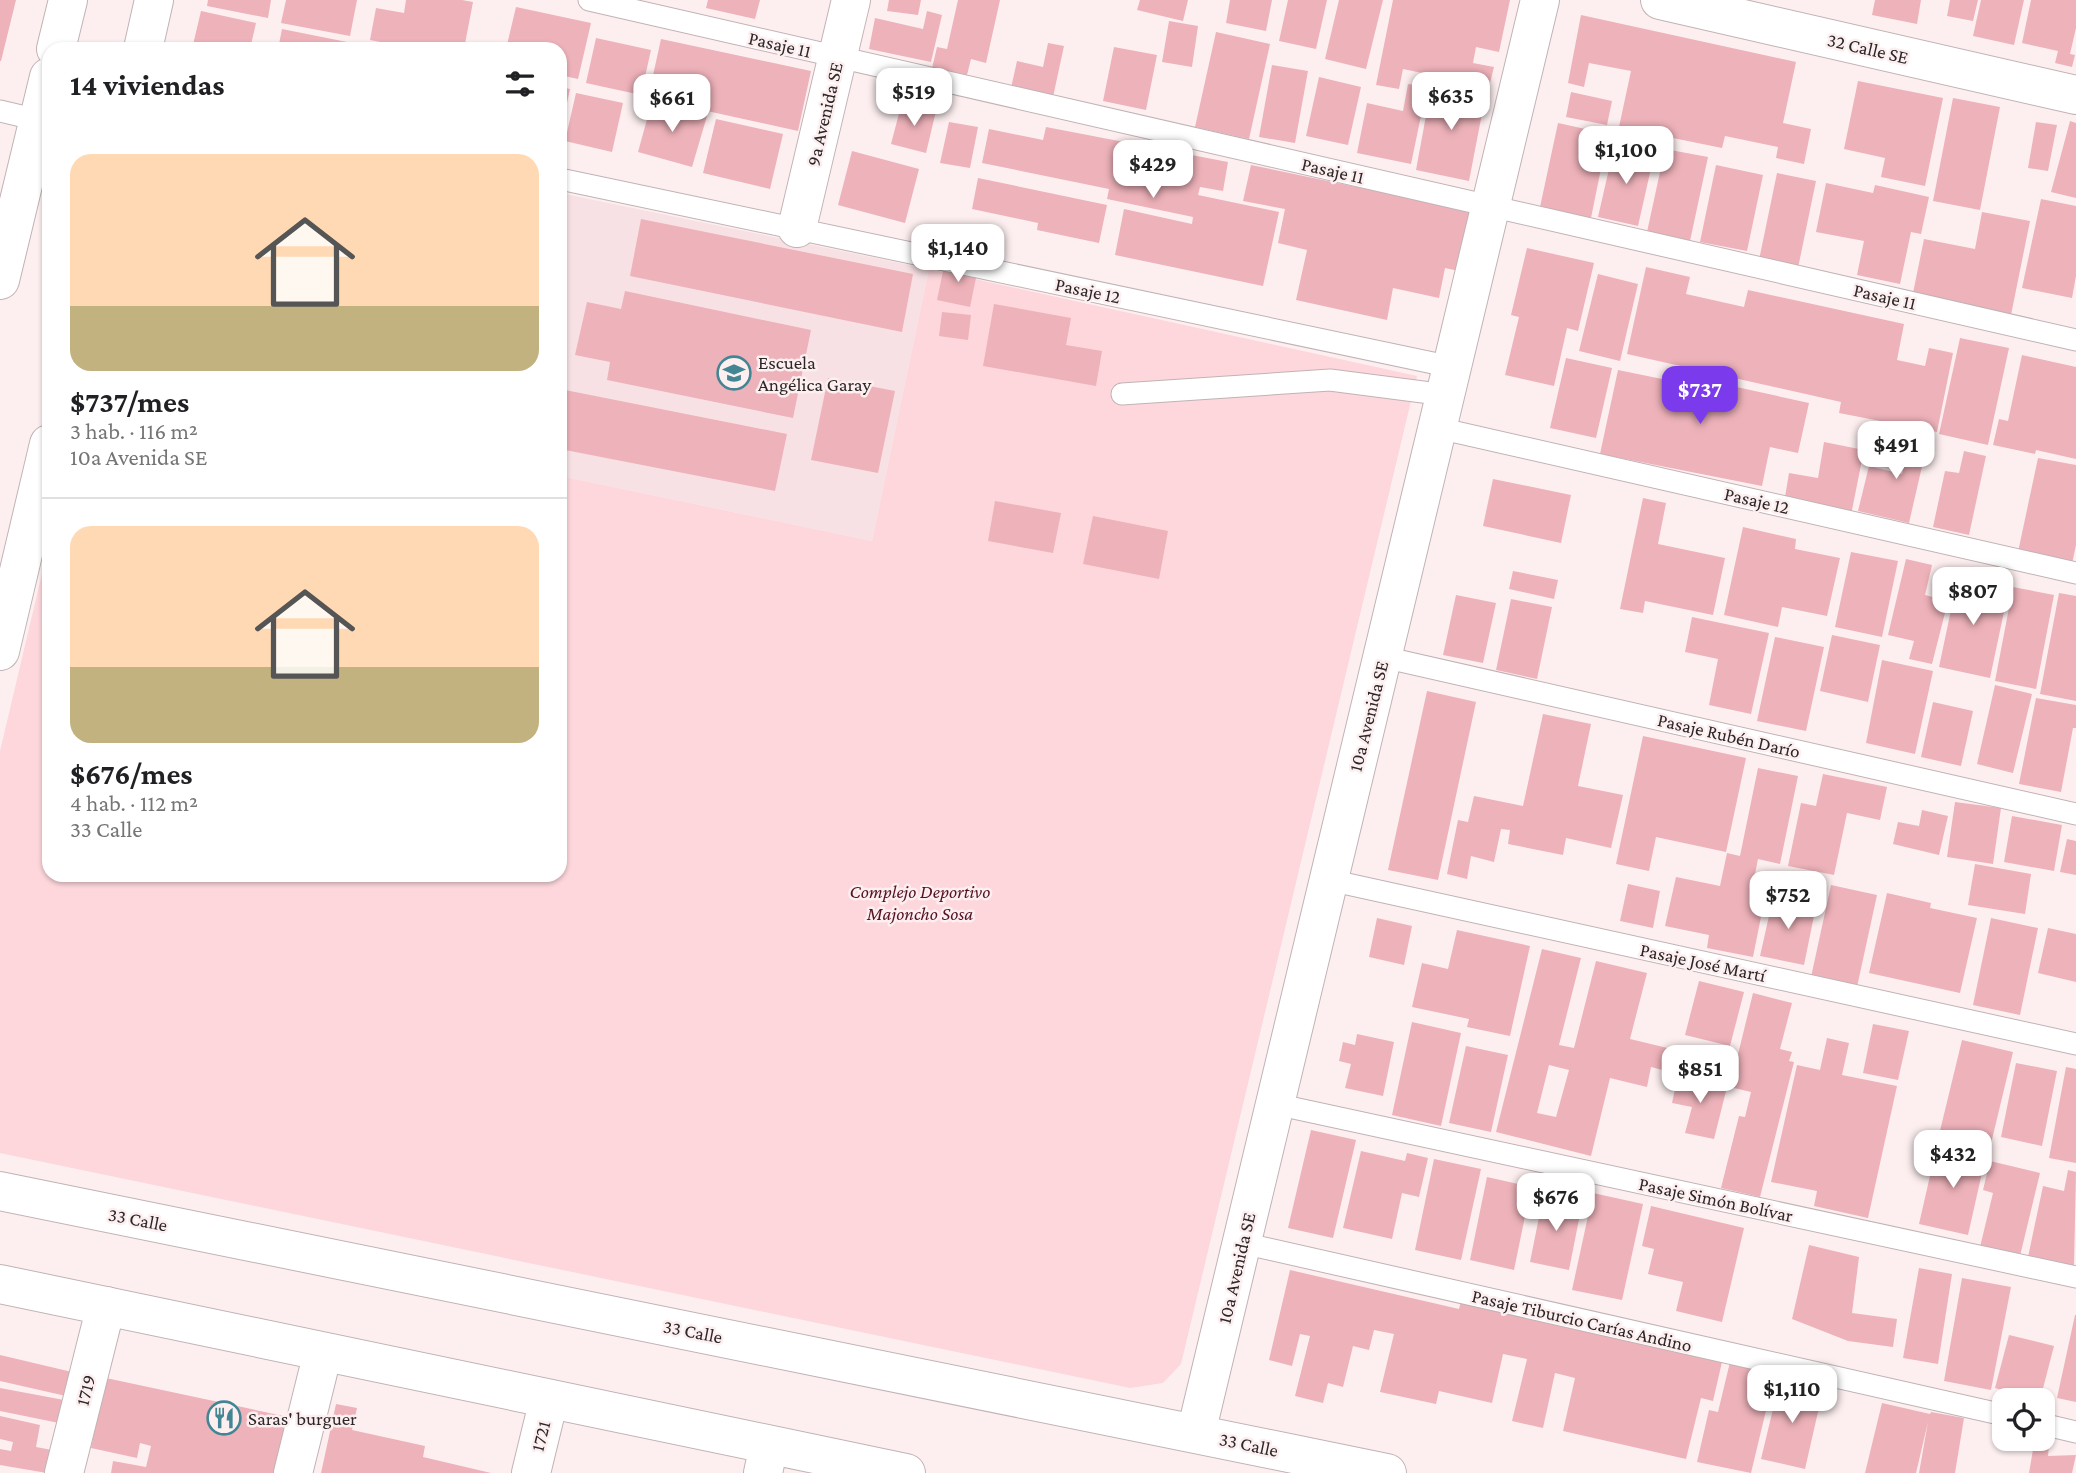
<!DOCTYPE html>
<html lang="es">
<meta charset="utf-8">
<style>
body{margin:0;font-family:"Crimson Pro",serif;background:#f2f2f2;color:#202124;height:100vh;display:flex;flex-direction:column;font-size:26px;white-space:nowrap}
*{box-sizing:border-box;margin:0}
p{font-size:23px;color:#757577}
.icon{flex:none;width:38px;height:38px;fill:none;stroke:currentColor;stroke-width:2;stroke-linecap:round;stroke-linejoin:round}
.map{position:relative;flex:1;overflow:hidden}
.side{position:absolute;left:42px;top:42px;width:525px;height:840px;display:flex;flex-direction:column;background:#fff;border-radius:21px;box-shadow:0 2px 5px #0004}
.side>*{flex:none}
.buttons{position:absolute;left:1992px;top:1388px;display:grid;gap:14px}
.buttons a{display:grid;place-items:center;width:63px;height:63px;border-radius:14px;background:#fff;box-shadow:0 2px 5px #0004;font-size:35px}
.price{position:absolute;translate:-50% -60px;padding:0 16px;border-radius:14px;background:#fff;color:#222;font-size:23px;line-height:46px;filter:drop-shadow(0 2px 4px #0008)}
.price::after{content:'';position:absolute;left:50%;top:42px;width:21px;height:16px;margin-left:-10px;background:inherit;clip-path:polygon(0 0,100% 0,50% 100%)}
.price.on{background:#7c3aed;color:#fff}
ul{padding:0;list-style:none}
li{display:grid;align-content:center;gap:14px;height:371px;padding:0 28px}
li+li{border-top:2px solid #e0e0e0}
li span{display:grid;place-items:center;height:217px;border-radius:21px;color:#555}
li>.icon{margin-inline-start:auto}
span .icon{width:126px;height:126px;fill:#fffc;stroke-width:1}
li b{font-size:30px}
h2{display:flex;justify-content:space-between;align-items:center;height:84px;padding:0 28px;font-size:30px}
.map>svg:first-child{display:block}
</style>
<div class="map">
<svg width="2076" height="1473" viewBox="0 0 2076 1473">
<rect width="100%" height="100%" fill="#fdeff0"/>
<path fill="#f8e1e4" d="M560 193 929 269 872 541 560 476Z"/>
<path fill="#fdd7dc" d="M929 269 1417 376 1181 1364 1163 1383 1130 1388 0 1153V751L49 544V875H560V476L872 541Z"/>
<g fill="#eeb2ba" fill-rule="evenodd">
<path d="M0 0H16L1 61H0Z"/>
<path d="M208 0H271L268 18 207 6Z"/>
<path d="M286 0H357L350 36 281 23Z"/>
<path d="M406 0H462L473 2 464 49H417L370 40 376 8 404 13Z"/>
<path d="M708 0H760L755 19 706 8Z"/>
<path d="M889 0H921L918 15 887 11Z"/>
<path d="M958 0H1000L986 63 971 59 967 75 932 68 937 47 947 49Z"/>
<path d="M1140 0H1188L1183 21 1137 10Z"/>
<path d="M1230 0H1272L1266 31 1226 23Z"/>
<path d="M1288 0H1327L1316 49 1279 41Z"/>
<path d="M1339 0H1383L1366 69 1325 59Z"/>
<path d="M1393 0H1510L1499 52 1476 47 1473 63 1494 67 1489 87 1403 69 1399 89 1376 85Z"/>
<path d="M1875 0H1921L1917 24 1872 15Z"/>
<path d="M1950 0H1978L1973 21 1947 16Z"/>
<path d="M1981 0H2024L2014 45 1973 36Z"/>
<path d="M2031 0H2076V28L2070 54 2075 55 2072 67 2055 63 2058 51 2022 43Z"/>
<path d="M516 7 591 23 578 79 560 75V49H506Z"/>
<path d="M201 11 256 23 250 49H192Z"/>
<path d="M927 11 942 15 931 62 869 49 875 18 923 29Z"/>
<path d="M1581 15 1796 62 1783 123 1811 129 1804 164 1776 158 1778 147 1725 136 1722 148 1619 127 1631 71 1589 63 1584 87 1568 83Z"/>
<path d="M1169 21 1198 26 1192 67 1162 62Z"/>
<path d="M282 29 352 43 351 49H278Z"/>
<path d="M1216 32 1270 44 1249 139 1195 127Z"/>
<path d="M596 38 651 50 641 95 586 83Z"/>
<path d="M661 39 811 71 798 131 648 98Z"/>
<path d="M1048 43 1064 46 1053 97 1011 88 1017 61 1043 67Z"/>
<path d="M1114 47 1157 55 1146 110 1103 101Z"/>
<path d="M1272 65 1308 71 1295 143 1259 137Z"/>
<path d="M1319 77 1361 87 1348 145 1306 136Z"/>
<path d="M1858 81 1943 98 1925 186 1881 177 1885 158 1844 149Z"/>
<path d="M1432 83 1486 93 1469 181 1416 170Z"/>
<path d="M1408 84 1427 87 1411 164 1357 153 1367 103 1403 111Z"/>
<path d="M560 87 570 89 561 131H560Z"/>
<path d="M1571 92 1612 101 1607 125 1566 117Z"/>
<path d="M576 93 623 103 612 152 565 141Z"/>
<path d="M1953 98 2000 107 1980 210 1933 201Z"/>
<path d="M652 101 707 116 692 167 638 152Z"/>
<path d="M902 102 936 111 926 153 891 144Z"/>
<path d="M716 119 783 134 770 189 703 173Z"/>
<path d="M2070 121 2076 123V198L2051 192Z"/>
<path d="M949 122 978 127 970 168 940 163Z"/>
<path d="M2036 122 2057 125 2048 171 2028 168Z"/>
<path d="M1558 123 1608 134 1591 218 1540 207Z"/>
<path d="M1046 127 1228 162 1223 191 1200 187 1198 195 1279 212 1263 286 1115 255 1124 209 1192 224 1193 217 1107 199 1109 189 982 163 989 129 1043 140Z"/>
<path d="M1614 147 1654 155 1638 226 1598 217Z"/>
<path d="M1665 149 1708 157 1690 241 1647 232Z"/>
<path d="M852 151 919 169 905 223 838 205Z"/>
<path d="M1251 165 1472 211 1459 271 1445 268 1439 298 1393 288 1387 320 1296 300 1307 250 1278 243 1285 209 1243 201Z"/>
<path d="M1716 165 1763 175 1747 251 1700 242Z"/>
<path d="M1777 173 1816 181 1798 268 1759 260Z"/>
<path d="M978 178 1107 205 1099 243 1037 230 1038 223 972 209Z"/>
<path d="M1826 183 1873 193 1875 185 1929 197 1921 234 1911 232 1900 284 1857 275 1864 241 1816 232Z"/>
<path d="M2041 199 2076 206V276L2072 298 2022 288Z"/>
<path d="M1982 212 2030 221 2010 320 1962 312 1964 303 1913 293 1924 239 1975 249Z"/>
<path d="M641 219 913 274 902 332 630 276Z"/>
<path d="M1527 248 1594 263 1578 331 1567 328 1554 386 1505 375 1519 317 1511 315Z"/>
<path d="M945 262 978 268 970 307 937 300Z"/>
<path d="M1646 267 1690 277 1686 294 1744 307 1748 290 1904 324 1897 360 1925 366 1929 348 1953 353 1937 432 1839 413 1841 402 1627 354Z"/>
<path d="M1598 274 1638 284 1620 361 1579 351Z"/>
<path d="M625 291 811 330 793 418 607 380 610 362 575 355 587 302 621 309Z"/>
<path d="M994 304 1071 318 1066 345 1102 351 1096 386 983 366Z"/>
<path d="M942 312 971 315 968 340 939 336Z"/>
<path d="M1960 338 2009 348 1988 445 1939 434Z"/>
<path d="M2022 355 2076 367V459L2036 450 2035 454 1993 445 1999 419 2008 421Z"/>
<path d="M1566 358 1612 368 1596 438 1550 428Z"/>
<path d="M1618 370 1667 380 1668 372 1809 403 1798 453 1770 447 1762 486 1600 454Z"/>
<path d="M828 378 895 391 878 473 811 460Z"/>
<path d="M560 389 787 434 775 491 560 449Z"/>
<path d="M1898 428 1929 436 1909 523 1858 511 1869 466 1902 474 1907 451 1893 448Z"/>
<path d="M1824 442 1864 450 1851 515 1784 503 1789 473 1818 478Z"/>
<path d="M1964 451 1986 456 1969 535 1933 527 1945 471 1959 473Z"/>
<path d="M2038 458 2076 465V545L2072 564 2018 552Z"/>
<path d="M1493 479 1571 495 1561 543 1483 526Z"/>
<path d="M1643 498 1666 503 1658 544 1725 558 1713 615 1645 601 1643 613 1620 609Z"/>
<path d="M995 501 1061 513 1053 553 988 541Z"/>
<path d="M1093 516 1168 531 1159 579 1083 564Z"/>
<path d="M1743 527 1796 539 1795 549 1840 558 1827 616 1782 607 1778 627 1724 615Z"/>
<path d="M1851 552 1898 561 1882 637 1835 627Z"/>
<path d="M1906 559 1932 565 1925 595 1948 601 1932 664 1909 659 1914 641 1888 635Z"/>
<path d="M1513 571 1558 580 1554 599 1509 589Z"/>
<path d="M1959 572 1997 580 1991 603 2005 607 1990 678 1939 667Z"/>
<path d="M2013 587 2054 595 2036 689 1995 681Z"/>
<path d="M2059 593 2076 596V701L2040 694Z"/>
<path d="M1456 595 1496 603 1483 663 1443 655Z"/>
<path d="M1511 599 1552 607 1537 679 1496 670Z"/>
<path d="M1692 617 1769 633 1751 714 1709 705 1718 659 1685 652Z"/>
<path d="M1832 635 1880 645 1868 702 1820 691Z"/>
<path d="M1775 637 1824 647 1806 731 1757 721Z"/>
<path d="M1882 660 1933 671 1915 754 1866 743Z"/>
<path d="M1995 685 2032 694 2013 773 1977 764Z"/>
<path d="M1427 691 1476 702 1438 880 1388 870Z"/>
<path d="M2036 698 2076 705V728H2073L2061 792 2019 784Z"/>
<path d="M1933 702 1973 711 1961 766 1921 757Z"/>
<path d="M1543 714 1591 724 1578 786 1623 795 1611 848 1566 838 1563 855 1508 844 1510 830 1501 829 1494 862 1471 856 1467 879 1447 874 1458 820 1468 822 1474 796 1523 806Z"/>
<path d="M1643 736 1746 758 1726 852 1656 837 1649 871 1616 864Z"/>
<path d="M1758 768 1798 776 1780 864 1758 859 1753 884 1767 887 1753 957 1707 948 1709 935 1665 926 1676 877 1720 886 1727 853 1740 856Z"/>
<path d="M1823 774 1887 787 1880 820 1847 813 1834 875 1788 866 1801 803 1816 806Z"/>
<path d="M1955 802 2001 808 1993 864 1947 857Z"/>
<path d="M1922 810 1948 816 1939 855 1893 844 1898 822 1919 826Z"/>
<path d="M2012 816 2062 825 2054 871 2004 862Z"/>
<path d="M2067 839 2076 841V875L2060 872Z"/>
<path d="M1975 864 2031 874 2025 914 1968 905Z"/>
<path d="M1628 884 1660 891 1653 928 1620 921Z"/>
<path d="M1831 885 1877 895 1857 987 1811 977Z"/>
<path d="M1887 893 1931 903 1930 908 1977 918 1960 993 1869 973Z"/>
<path d="M1773 898 1816 906 1804 965 1760 956Z"/>
<path d="M1377 918 1412 926 1404 965 1369 957Z"/>
<path d="M1991 918 2038 928 2020 1015 1973 1005Z"/>
<path d="M2048 928 2076 934V982L2038 973Z"/>
<path d="M1457 930 1530 946 1510 1036 1467 1027 1469 1019 1412 1007 1422 963 1448 969Z"/>
<path d="M1542 949 1581 958 1559 1045 1574 1048 1596 961 1647 973 1630 1039 1680 1051 1674 1073 1651 1067 1647 1087 1610 1078 1591 1156 1496 1132ZM1549 1065 1569 1070 1556 1117 1537 1113Z"/>
<path d="M1699 981 1744 992 1730 1046 1685 1035Z"/>
<path d="M1753 993 1792 1003 1780 1049 1792 1052 1789 1061 1794 1062 1760 1197 1721 1188 1739 1116 1745 1117 1751 1092 1730 1087Z"/>
<path d="M1412 1022 1461 1033 1441 1126 1392 1115Z"/>
<path d="M1873 1024 1909 1031 1898 1080 1863 1073Z"/>
<path d="M1357 1034 1394 1042 1383 1096 1345 1088 1351 1064 1339 1061 1343 1042 1355 1045Z"/>
<path d="M1827 1038 1849 1043 1842 1075 1897 1086 1868 1218 1814 1206 1817 1191 1771 1182 1797 1065 1820 1070Z"/>
<path d="M1962 1040 2013 1052 1989 1152 1938 1139Z"/>
<path d="M1466 1046 1508 1055 1491 1132 1449 1123Z"/>
<path d="M2016 1063 2057 1071 2042 1146 2001 1137Z"/>
<path d="M2066 1067 2076 1069V1163L2049 1158Z"/>
<path d="M1678 1075 1727 1087 1714 1139 1685 1133 1692 1107 1672 1103Z"/>
<path d="M1311 1130 1356 1140 1333 1238 1288 1228Z"/>
<path d="M1937 1145 1986 1155 1968 1235 1919 1224Z"/>
<path d="M1361 1151 1405 1161 1407 1153 1428 1158 1419 1197 1402 1193 1392 1239 1343 1228Z"/>
<path d="M1434 1159 1481 1169 1461 1260 1415 1250Z"/>
<path d="M1990 1161 2040 1173 2020 1256 1980 1247 1993 1193 1983 1190Z"/>
<path d="M2068 1170 2076 1172 2074 1267 2028 1257 2043 1186 2064 1191Z"/>
<path d="M1487 1177 1531 1187 1514 1270 1470 1260Z"/>
<path d="M1593 1193 1643 1204 1622 1300 1572 1290Z"/>
<path d="M1543 1197 1582 1204 1569 1270 1530 1262Z"/>
<path d="M1651 1206 1744 1228 1722 1322 1676 1311 1683 1282 1648 1274 1654 1249 1642 1246Z"/>
<path d="M1809 1245 1859 1257 1852 1313 1897 1319 1893 1347 1848 1341 1792 1319Z"/>
<path d="M1919 1268 1952 1274 1938 1364 1903 1358Z"/>
<path d="M1290 1270 1459 1309 1461 1301 1722 1362 1713 1401 1701 1398 1686 1459 1563 1431 1575 1378 1555 1373 1543 1428 1512 1421 1527 1359 1503 1354 1492 1403 1439 1391 1436 1404 1380 1392 1394 1334 1374 1330 1369 1350 1353 1346 1343 1387 1328 1383 1323 1403 1295 1396 1310 1336 1300 1334 1292 1366 1269 1360Z"/>
<path d="M1962 1278 2011 1287 1991 1390 1944 1381Z"/>
<path d="M2075 1315H2076V1402L2057 1398Z"/>
<path d="M2009 1335 2054 1346 2040 1400 1995 1388Z"/>
<path d="M0 1355 72 1372 66 1396 0 1381Z"/>
<path d="M1730 1362 1775 1373 1751 1473 1697 1462 1709 1410 1718 1412Z"/>
<path d="M106 1378 293 1418 282 1473H111L113 1461 146 1467 151 1446 140 1443 137 1458 91 1448Z"/>
<path d="M1780 1380 1823 1390 1805 1469 1761 1459Z"/>
<path d="M0 1388 64 1400 59 1423 0 1411Z"/>
<path d="M1882 1403 1930 1414 1931 1412 1964 1418 1955 1473H1919L1928 1422 1916 1473H1865Z"/>
<path d="M336 1404 357 1408 352 1430 425 1446 423 1457 491 1473H321Z"/>
<path d="M0 1416 40 1425 36 1447 52 1450 47 1473 0 1465V1449L11 1451 13 1442 0 1439Z"/>
<path d="M2042 1435 2050 1436 2048 1456 2076 1455 2072 1473H2029L2035 1438H2042Z"/>
</g>
<g fill="none" stroke-linecap="round" stroke-linejoin="round">
<defs>
<g id="lane">
<path d="M589 0 2076 340"/>
<path d="M0 111 38 120"/>
<path d="M560 179 1452 367"/>
<path d="M1122 394 1330 380 1446 395"/>
<path d="M1438 428 2076 573"/>
<path d="M1383 657 2076 814"/>
<path d="M1329 880 2076 1044"/>
<path d="M1275 1104 2076 1277"/>
<path d="M1242 1243 2004 1415"/>
<path d="M2042 1424 2076 1432"/>
</g>
<g id="street">
<path d="M1660 0 2076 95"/>
<path d="M797 228 851 0"/>
<path d="M1196 1433 1540 0"/>
<path d="M64 1473 106 1306"/>
<path d="M293 1473 323 1352"/>
<path d="M531 1473 549 1399"/>
<path d="M763 1473 769 1445"/>
</g>
<g id="secondary">
<path d="M56 49 68 0"/>
<path d="M143 49 154 0"/>
<path d="M0 280 49 77"/>
<path d="M0 651 49 444"/>
</g>
<g id="primary">
<path d="M0 1191 1387 1473"/>
<path d="M0 1284 906 1473"/>
</g>
</defs>
<use href="#lane" stroke="#c1b3b5" stroke-width="23"/>
<use href="#street" stroke="#c1b3b5" stroke-width="40"/>
<use href="#secondary" stroke="#c1b3b5" stroke-width="40"/>
<use href="#primary" stroke="#c1b3b5" stroke-width="40"/>
<use href="#lane" stroke="#fff" stroke-width="21"/>
<use href="#street" stroke="#fff" stroke-width="38"/>
<use href="#secondary" stroke="#fff" stroke-width="38"/>
<use href="#primary" stroke="#fff" stroke-width="38"/>
</g>
<defs>
<symbol id="school-ring" viewBox="-11 -11 22 22"><circle r="9.5" fill="#fdeff0" stroke="#428694" stroke-width="1.5"/><path d="M0-5L7-2L0 1L-7-2ZM-4 1L0 2.5L4 1V4Q0 6-4 4Z" fill="#428694"/></symbol>
<symbol id="restaurant-ring" viewBox="-11 -11 22 22"><circle r="9.5" fill="#fdeff0" stroke="#428694" stroke-width="1.5"/><path d="M-5-6h1v4h1v-4h1v4h1v-4h1v5L-1.5 .5V6h-2V.5L-5-1ZM5-6V6H3V1.5H1.5Q1.5-4 5-6Z" fill="#428694"/></symbol>
</defs>
<g fill-rule="evenodd">
<use href="#school-ring" x="715" y="354" width="38" height="38"/>
<use href="#restaurant-ring" x="205" y="1399" width="38" height="38"/>
</g>
<g text-anchor="middle" stroke-width="5" stroke-linejoin="round" paint-order="stroke">
<g font-size="19" fill="#2b2627" stroke="#fdeff0">
<text transform="translate(780 44) rotate(13)" y="7">Pasaje 11</text>
<text transform="translate(1868 48) rotate(13)" y="7">32 Calle SE</text>
<text transform="translate(824 114) rotate(-77)" y="7">9a Avenida SE</text>
<text transform="translate(1333 170) rotate(13)" y="7">Pasaje 11</text>
<text transform="translate(1088 290) rotate(12)" y="7">Pasaje 12</text>
<text transform="translate(1885 296) rotate(13)" y="7">Pasaje 11</text>
<text transform="translate(1757 500) rotate(13)" y="7">Pasaje 12</text>
<text transform="translate(1368 716) rotate(-76)" y="7">10a Avenida SE</text>
<text transform="translate(1729 735) rotate(13)" y="7">Pasaje Rubén Darío</text>
<text transform="translate(1703 962) rotate(12)" y="7">Pasaje José Martí</text>
<text transform="translate(1716 1199) rotate(12)" y="7">Pasaje Simón Bolívar</text>
<text transform="translate(138 1219) rotate(11)" y="7">33 Calle</text>
<text transform="translate(1236 1268) rotate(-77)" y="7">10a Avenida SE</text>
<text transform="translate(1582 1320) rotate(13)" y="7">Pasaje Tiburcio Carías Andino</text>
<text transform="translate(693 1331) rotate(11)" y="7">33 Calle</text>
<text transform="translate(85 1390) rotate(-76)" y="7">1719</text>
<text transform="translate(540 1436) rotate(-76)" y="7">1721</text>
<text transform="translate(1249 1444) rotate(12)" y="7">33 Calle</text>
</g>
<g font-size="19" fill="#2b2627" stroke="#fdeff0" text-anchor="start">
<text x="758" y="369">Escuela<tspan x="758" dy="22">Angélica Garay</tspan></text>
<text x="248" y="1425">Saras' burguer</text>
</g>
<g font-size="19" font-style="italic" fill="#561124" stroke="#fdeff0">
<text x="920" y="898">Complejo Deportivo<tspan x="920" dy="22">Majoncho Sosa</tspan></text>
</g>
</g>
</svg>
<div class="buttons">
<a><svg class="icon" aria-label="locate" viewBox="0 0 24 24"><circle cx="12" cy="12" r="6"/><path d="M12 2v4M12 18v4M2 12h4M18 12h4"/></svg></a>
</div>
<b class="price" style="left:914px;top:128px">$519</b>
<b class="price" style="left:1451px;top:132px">$635</b>
<b class="price" style="left:672px;top:134px">$661</b>
<b class="price" style="left:1626px;top:186px">$1,100</b>
<b class="price" style="left:1153px;top:200px">$429</b>
<b class="price" style="left:958px;top:284px">$1,140</b>
<b class="price on" style="left:1700px;top:426px">$737</b>
<b class="price" style="left:1896px;top:481px">$491</b>
<b class="price" style="left:1973px;top:627px">$807</b>
<b class="price" style="left:1788px;top:931px">$752</b>
<b class="price" style="left:1700px;top:1105px">$851</b>
<b class="price" style="left:1953px;top:1190px">$432</b>
<b class="price" style="left:1556px;top:1233px">$676</b>
<b class="price" style="left:1792px;top:1425px">$1,110</b>
<section class="side">
<h2>14 viviendas<svg class="icon" aria-label="filters" viewBox="0 0 24 24"><path d="M4 7h16M4 17h16"/><circle cx="9" cy="7" r="2"/><circle cx="15" cy="17" r="2"/></svg></h2>
<ul>
<li><span style="background:linear-gradient(#ffd9b3 70%,#c2b280 0)"><svg class="icon" aria-label="home" viewBox="0 0 24 24"><path d="M3 11l9-7 9 7M6 9v11h12V9"/></svg></span><div><b>$737/mes</b><p>3 hab. · 116 m²</p><p>10a Avenida SE</p></div></li>
<li><span style="background:linear-gradient(#ffd9b3 65%,#c2b280 0)"><svg class="icon" aria-label="home" viewBox="0 0 24 24"><path d="M3 11l9-7 9 7M6 9v11h12V9"/></svg></span><div><b>$676/mes</b><p>4 hab. · 112 m²</p><p>33 Calle</p></div></li>
</ul>
</section>
</div>
